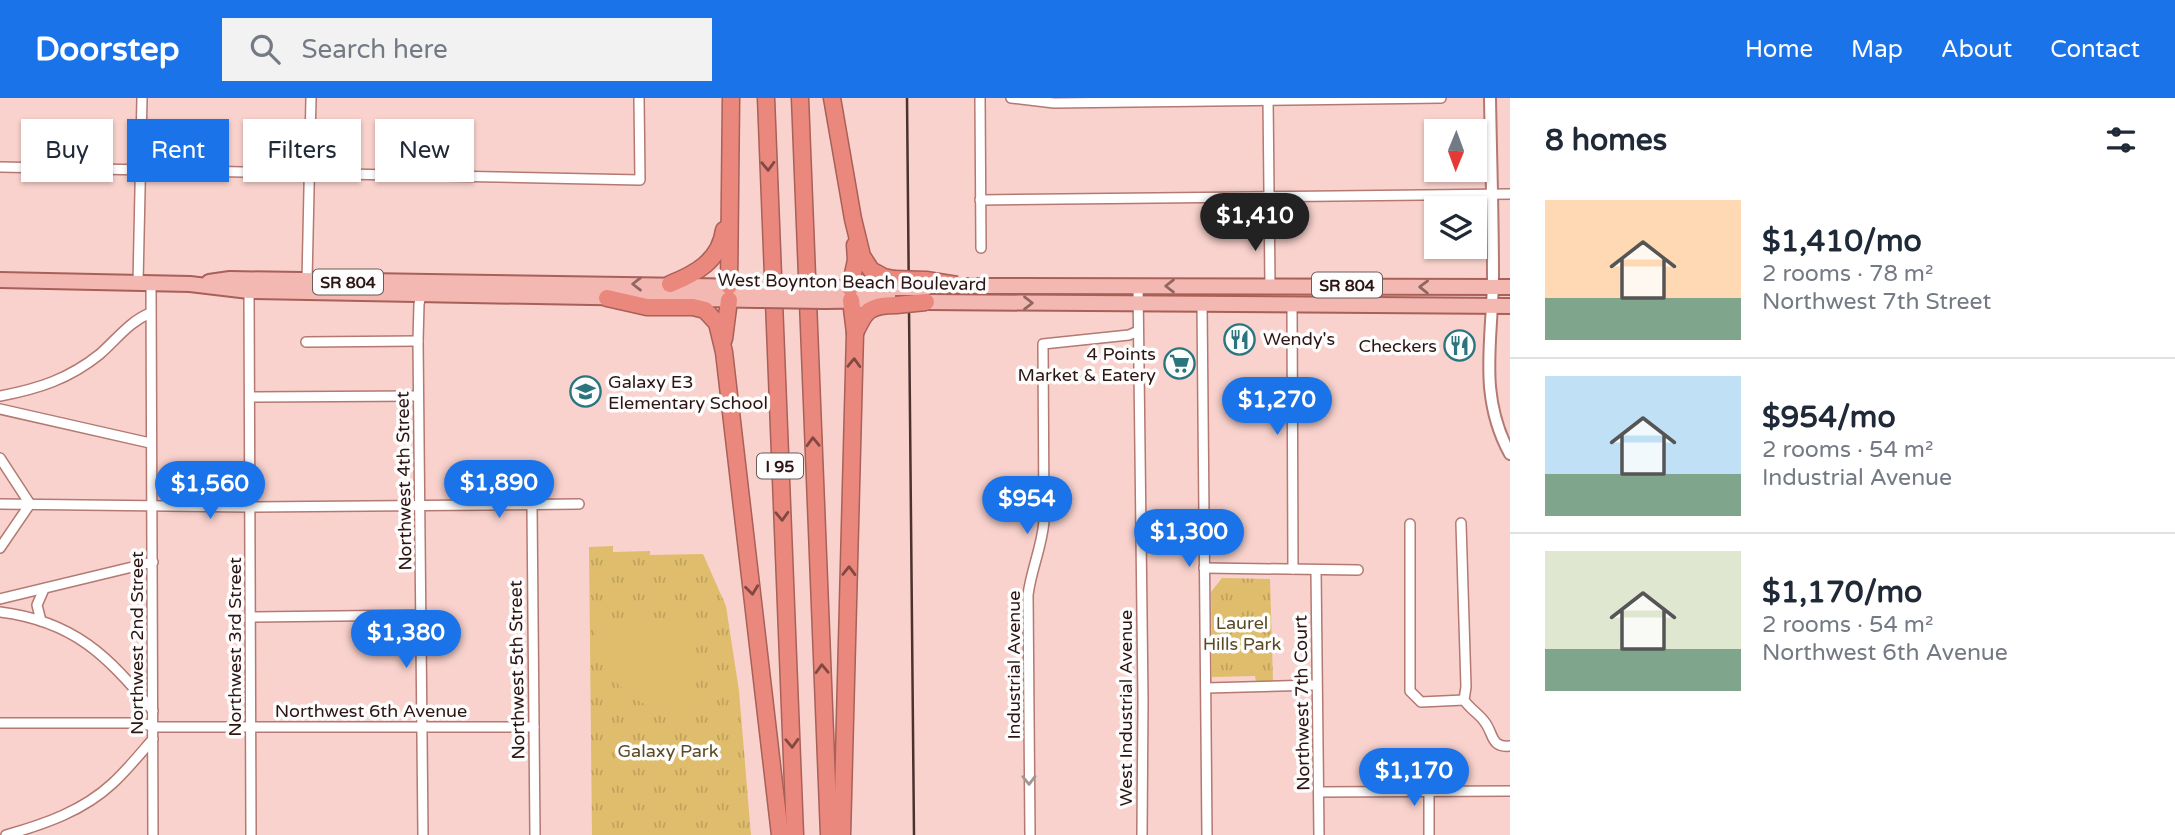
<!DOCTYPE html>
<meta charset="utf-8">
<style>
body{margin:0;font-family:"Varela Round",sans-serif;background:#f2f2f3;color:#1f2937;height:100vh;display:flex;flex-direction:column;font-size:26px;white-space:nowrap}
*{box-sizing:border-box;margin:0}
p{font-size:23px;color:#747a83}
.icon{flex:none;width:38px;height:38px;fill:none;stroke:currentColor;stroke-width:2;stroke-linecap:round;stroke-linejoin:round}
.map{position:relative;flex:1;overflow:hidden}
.sheet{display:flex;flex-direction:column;background:#fff;width:665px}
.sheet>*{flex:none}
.guide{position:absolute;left:21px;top:21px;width:665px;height:63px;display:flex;gap:14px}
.needle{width:46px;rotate:181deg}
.tools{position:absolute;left:1424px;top:21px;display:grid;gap:14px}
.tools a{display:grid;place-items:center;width:63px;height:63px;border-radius:0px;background:#fff;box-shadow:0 2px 5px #0004;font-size:35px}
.price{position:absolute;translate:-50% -60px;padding:0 16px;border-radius:24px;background:#1a73e8;color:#fff;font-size:23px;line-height:46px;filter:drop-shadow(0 2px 4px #0008)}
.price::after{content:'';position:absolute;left:50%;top:42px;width:21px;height:16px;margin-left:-10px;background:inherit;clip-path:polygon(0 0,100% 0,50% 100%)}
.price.active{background:#222;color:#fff}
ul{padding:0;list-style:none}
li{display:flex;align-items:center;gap:21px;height:175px;padding:0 35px}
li+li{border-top:2px solid #e0e1e3}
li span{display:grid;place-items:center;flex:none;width:196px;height:140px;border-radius:0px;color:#555}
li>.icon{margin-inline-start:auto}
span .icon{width:84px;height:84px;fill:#fffc;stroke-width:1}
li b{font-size:30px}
h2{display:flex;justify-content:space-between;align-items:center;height:84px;padding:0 35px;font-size:30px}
.tag{padding:0 24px;border-radius:0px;background:#fff;box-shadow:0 2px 5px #0004;font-size:24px;line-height:63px}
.tag.active{background:#1a73e8;color:#fff}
header{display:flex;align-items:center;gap:42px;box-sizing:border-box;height:98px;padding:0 35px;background:#1a73e8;color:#fff}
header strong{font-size:33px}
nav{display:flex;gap:38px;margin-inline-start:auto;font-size:24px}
.search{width:490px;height:63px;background:#f2f2f3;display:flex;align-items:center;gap:18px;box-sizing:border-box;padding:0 24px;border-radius:0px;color:#747a83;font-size:26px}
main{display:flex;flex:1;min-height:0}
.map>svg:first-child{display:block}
</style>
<header>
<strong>Doorstep</strong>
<div class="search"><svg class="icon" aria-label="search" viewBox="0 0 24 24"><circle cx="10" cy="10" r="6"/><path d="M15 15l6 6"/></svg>Search here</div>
<nav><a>Home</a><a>Map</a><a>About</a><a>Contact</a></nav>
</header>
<main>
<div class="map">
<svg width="1510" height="737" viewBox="0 0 1510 737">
<defs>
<pattern id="park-tufts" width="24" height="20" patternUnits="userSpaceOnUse" patternTransform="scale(1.75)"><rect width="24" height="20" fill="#dfbd6c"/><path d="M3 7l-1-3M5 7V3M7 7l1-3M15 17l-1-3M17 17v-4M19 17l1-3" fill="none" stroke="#c0a25d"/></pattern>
</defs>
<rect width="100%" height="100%" fill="#f9d2cd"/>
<g fill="url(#park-tufts)">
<path d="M613 448V454L650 453V457L703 456 726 508 739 593 751 737H592L589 449Z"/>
<path d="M1222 480 1270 481 1273 583 1256 584 1255 578 1212 579 1211 494Z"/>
</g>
<path fill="#dfbd6c" d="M685 520 690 524 691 615C637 617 600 582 595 529Z"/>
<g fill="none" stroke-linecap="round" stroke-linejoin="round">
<defs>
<g id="minor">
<path d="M980 0 981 150"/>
<path d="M1011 0 1054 5 1441 0"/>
<path d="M1268 0 1270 187"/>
<path d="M0 69 640 82 639 0"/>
<path d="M980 102 1510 96"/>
<path d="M307 183 311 0"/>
<path d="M138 185 142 0"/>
<path d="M151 185 153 737"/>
<path d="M1138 188 1143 601 1142 737"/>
<path d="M249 193 251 737"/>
<path d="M421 197 419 206 418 243 423 737"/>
<path d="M1202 205 1207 737"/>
<path d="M1292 206 1293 471"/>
<path d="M306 244 418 243"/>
<path d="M0 298C38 291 69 281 100 256 117 241 129 224 150 215"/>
<path d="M250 299 418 298"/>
<path d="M0 311 150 345"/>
<path d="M0 360 30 406 0 450"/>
<path d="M0 406 251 409 579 406"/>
<path d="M532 408 535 737"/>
<path d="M1461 425 1466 589 1464 602C1470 611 1478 615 1484 623 1494 635 1490 650 1510 648"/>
<path d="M1410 426V593L1421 604 1464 602"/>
<path d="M1204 470 1358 472"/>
<path d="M1316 472 1319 737"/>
<path d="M0 501 153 464"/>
<path d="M0 514C73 523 109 558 153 613"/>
<path d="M251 519 421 517"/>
<path d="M41 523 37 507 44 491"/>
<path d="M1206 590 1316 587"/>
<path d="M0 625H140L157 629H534"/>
<path d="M1319 694 1510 693"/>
<path d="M1429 695V737"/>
<path d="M1030 736 1028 497C1031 472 1042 449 1044 423L1043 246 1129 237 1138 233"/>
<path d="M6 737C45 726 83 713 113 685 127 672 140 656 153 641"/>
</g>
<path id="tertiary" d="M1490 0C1491 59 1493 118 1493 177 1493 241 1477 296 1510 356"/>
<g id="primary">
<path d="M0 182 190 186 249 193 757 202"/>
<path d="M209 184 230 181 756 189"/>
<path d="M948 188 1510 189"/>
<path d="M825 190H895"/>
<path d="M825 203 891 202"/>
<path d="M926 204 1510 208"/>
</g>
<g id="motorway">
<path d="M766 0 795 737"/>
<path d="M800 0 829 737"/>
<path d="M832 0 853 121 862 158 871 172 884 179 894 181"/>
<path d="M670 186C695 176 720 163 724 132"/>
<path d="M729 188 731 0"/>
<path d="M850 190 856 162 855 147"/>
<path d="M607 200 647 209H693L705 212 717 225 724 254 780 737"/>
<path d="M855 235C865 213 869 207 896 207"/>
<path d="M724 241 729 202"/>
<path d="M842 737 855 235 851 202"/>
</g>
</defs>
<use href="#minor" stroke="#b37972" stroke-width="12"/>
<use href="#tertiary" stroke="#b37972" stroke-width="14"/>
<use href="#primary" stroke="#a86058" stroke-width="18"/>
<use href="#motorway" stroke="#a86058" stroke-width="19"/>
<use href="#minor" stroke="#fff" stroke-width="9"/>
<use href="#tertiary" stroke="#fff" stroke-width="10"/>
<use href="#primary" stroke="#f3b8b1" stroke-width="14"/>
<use href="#motorway" stroke="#eb887d" stroke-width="16"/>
<path stroke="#4b322f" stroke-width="2.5" d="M907 0 914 737"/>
<defs>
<g id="primary-bridge">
<path d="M756 189 825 190"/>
<path d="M895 190H926"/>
<path d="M757 202 825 203"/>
</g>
<g id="motorway-bridge">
<path d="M894 181 926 182 957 187"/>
<path d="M896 207 926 204"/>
</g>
</defs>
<use href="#primary-bridge" stroke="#a86058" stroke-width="18" stroke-linecap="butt"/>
<use href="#motorway-bridge" stroke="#a86058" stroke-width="19" stroke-linecap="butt"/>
<use href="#primary-bridge" stroke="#f3b8b1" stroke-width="14"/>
<use href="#motorway-bridge" stroke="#eb887d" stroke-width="16"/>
</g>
<defs><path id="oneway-chevron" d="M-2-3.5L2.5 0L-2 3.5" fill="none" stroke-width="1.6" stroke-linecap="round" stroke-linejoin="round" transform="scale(1.75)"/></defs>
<g stroke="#824943">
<use href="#oneway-chevron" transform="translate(768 68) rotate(88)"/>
<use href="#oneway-chevron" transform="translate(854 265) rotate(-88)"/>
<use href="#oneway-chevron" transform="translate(813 344) rotate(-92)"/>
<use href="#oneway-chevron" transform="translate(782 418) rotate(88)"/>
<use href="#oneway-chevron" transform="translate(849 473) rotate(-89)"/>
<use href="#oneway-chevron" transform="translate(752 492) rotate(83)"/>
<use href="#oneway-chevron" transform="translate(822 571) rotate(-92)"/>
<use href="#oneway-chevron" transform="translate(792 645) rotate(88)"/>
</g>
<g stroke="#906662">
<use href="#oneway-chevron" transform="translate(637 186) rotate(-180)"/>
<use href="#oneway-chevron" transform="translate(1170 188) rotate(180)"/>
<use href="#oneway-chevron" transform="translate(1424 189) rotate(-179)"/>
<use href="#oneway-chevron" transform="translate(1028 205)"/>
</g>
<use stroke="#a09695" href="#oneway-chevron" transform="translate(1029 682) rotate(89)"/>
<defs>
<symbol id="restaurant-ring" viewBox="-11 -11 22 22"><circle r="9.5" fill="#fdfdfd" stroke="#2c757e" stroke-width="1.5"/><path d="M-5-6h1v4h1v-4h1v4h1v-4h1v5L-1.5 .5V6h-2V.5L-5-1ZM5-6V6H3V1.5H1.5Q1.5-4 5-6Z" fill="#2c757e"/></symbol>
<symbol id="supermarket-ring" viewBox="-11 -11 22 22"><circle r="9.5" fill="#fdfdfd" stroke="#2c757e" stroke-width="1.5"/><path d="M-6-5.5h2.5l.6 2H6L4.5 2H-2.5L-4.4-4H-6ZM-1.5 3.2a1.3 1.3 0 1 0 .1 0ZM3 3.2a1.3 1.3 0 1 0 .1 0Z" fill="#2c757e"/></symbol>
<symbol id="school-ring" viewBox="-11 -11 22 22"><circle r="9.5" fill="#fdfdfd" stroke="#2c757e" stroke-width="1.5"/><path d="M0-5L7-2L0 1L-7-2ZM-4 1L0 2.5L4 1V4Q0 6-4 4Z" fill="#2c757e"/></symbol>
</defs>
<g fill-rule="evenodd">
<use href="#restaurant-ring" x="1222" y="224" width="35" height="35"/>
<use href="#restaurant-ring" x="1442" y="230" width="35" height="35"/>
<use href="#supermarket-ring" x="1162" y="248" width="35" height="35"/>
<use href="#school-ring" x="568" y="276" width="35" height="35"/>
</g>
<g text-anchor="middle" stroke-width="7" stroke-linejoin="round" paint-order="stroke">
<g fill="#fdfdfd" stroke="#6b5b59" stroke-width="2">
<rect x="313" y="171.5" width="70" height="25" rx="5"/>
<rect x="1312" y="174.5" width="70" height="25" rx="5"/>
<rect x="757" y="355.5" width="46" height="25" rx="5"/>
</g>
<g font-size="16" font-weight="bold" fill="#2c1513">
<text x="348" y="190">SR 804</text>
<text x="1347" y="193">SR 804</text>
<text x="780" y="374">I 95</text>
</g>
<g font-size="18" fill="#2c1513" stroke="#fdfdfd">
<text transform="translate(852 184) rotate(1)" y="6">West Boynton Beach Boulevard</text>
<text transform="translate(404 383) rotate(-91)" y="6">Northwest 4th Street</text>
<text transform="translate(137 545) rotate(-90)" y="6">Northwest 2nd Street</text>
<text transform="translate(235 549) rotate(-90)" y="6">Northwest 3rd Street</text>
<text transform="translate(1014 567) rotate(-90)" y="6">Industrial Avenue</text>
<text transform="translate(517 572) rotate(-91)" y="6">Northwest 5th Street</text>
<text transform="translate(1302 605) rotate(-91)" y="6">Northwest 7th Court</text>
<text transform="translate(1126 610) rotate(-90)" y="6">West Industrial Avenue</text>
<text x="371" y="619">Northwest 6th Avenue</text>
</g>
<g font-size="18" fill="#2c1513" stroke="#fdfdfd" text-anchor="start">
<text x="1263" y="247">Wendy's</text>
<text x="1437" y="254" text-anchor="end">Checkers</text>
<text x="1156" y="262" text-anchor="end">4 Points<tspan x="1156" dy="21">Market &amp; Eatery</tspan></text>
<text x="608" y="290">Galaxy E3<tspan x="608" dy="21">Elementary School</tspan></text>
</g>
<g font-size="18" fill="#5b4a23" stroke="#fdfdfd">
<text x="1242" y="531">Laurel<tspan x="1242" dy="21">Hills Park</tspan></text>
<text x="668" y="659">Galaxy Park</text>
</g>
</g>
</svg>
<div class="tools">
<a><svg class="needle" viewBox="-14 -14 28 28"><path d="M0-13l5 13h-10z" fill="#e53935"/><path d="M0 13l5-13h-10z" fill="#747a83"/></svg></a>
<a><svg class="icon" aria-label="layers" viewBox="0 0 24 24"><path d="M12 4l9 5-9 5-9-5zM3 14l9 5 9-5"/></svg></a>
</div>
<b class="price active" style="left:1255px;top:155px">$1,410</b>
<b class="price" style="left:1277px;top:339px">$1,270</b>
<b class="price" style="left:499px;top:422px">$1,890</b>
<b class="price" style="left:210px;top:423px">$1,560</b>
<b class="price" style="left:1027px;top:438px">$954</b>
<b class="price" style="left:1189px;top:471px">$1,300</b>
<b class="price" style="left:406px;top:572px">$1,380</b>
<b class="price" style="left:1414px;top:710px">$1,170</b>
<div class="guide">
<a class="tag">Buy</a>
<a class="tag active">Rent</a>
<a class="tag">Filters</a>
<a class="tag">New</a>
</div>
</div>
<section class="sheet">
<h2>8 homes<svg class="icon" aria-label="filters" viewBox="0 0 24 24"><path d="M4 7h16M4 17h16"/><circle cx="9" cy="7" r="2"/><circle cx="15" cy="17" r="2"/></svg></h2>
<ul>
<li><span style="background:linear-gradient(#ffd9b3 70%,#7fa58c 0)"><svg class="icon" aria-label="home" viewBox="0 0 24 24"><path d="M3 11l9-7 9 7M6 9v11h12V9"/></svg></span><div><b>$1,410/mo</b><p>2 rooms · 78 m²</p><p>Northwest 7th Street</p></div></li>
<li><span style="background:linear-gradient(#bfe0f5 70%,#7fa58c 0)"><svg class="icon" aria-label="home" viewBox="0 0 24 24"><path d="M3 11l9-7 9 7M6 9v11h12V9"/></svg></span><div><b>$954/mo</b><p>2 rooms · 54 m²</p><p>Industrial Avenue</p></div></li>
<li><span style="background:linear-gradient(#dfe7d0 70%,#7fa58c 0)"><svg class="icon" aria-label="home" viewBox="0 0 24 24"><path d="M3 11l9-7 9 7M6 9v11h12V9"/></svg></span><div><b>$1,170/mo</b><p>2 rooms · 54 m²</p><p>Northwest 6th Avenue</p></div></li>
</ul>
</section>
</main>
